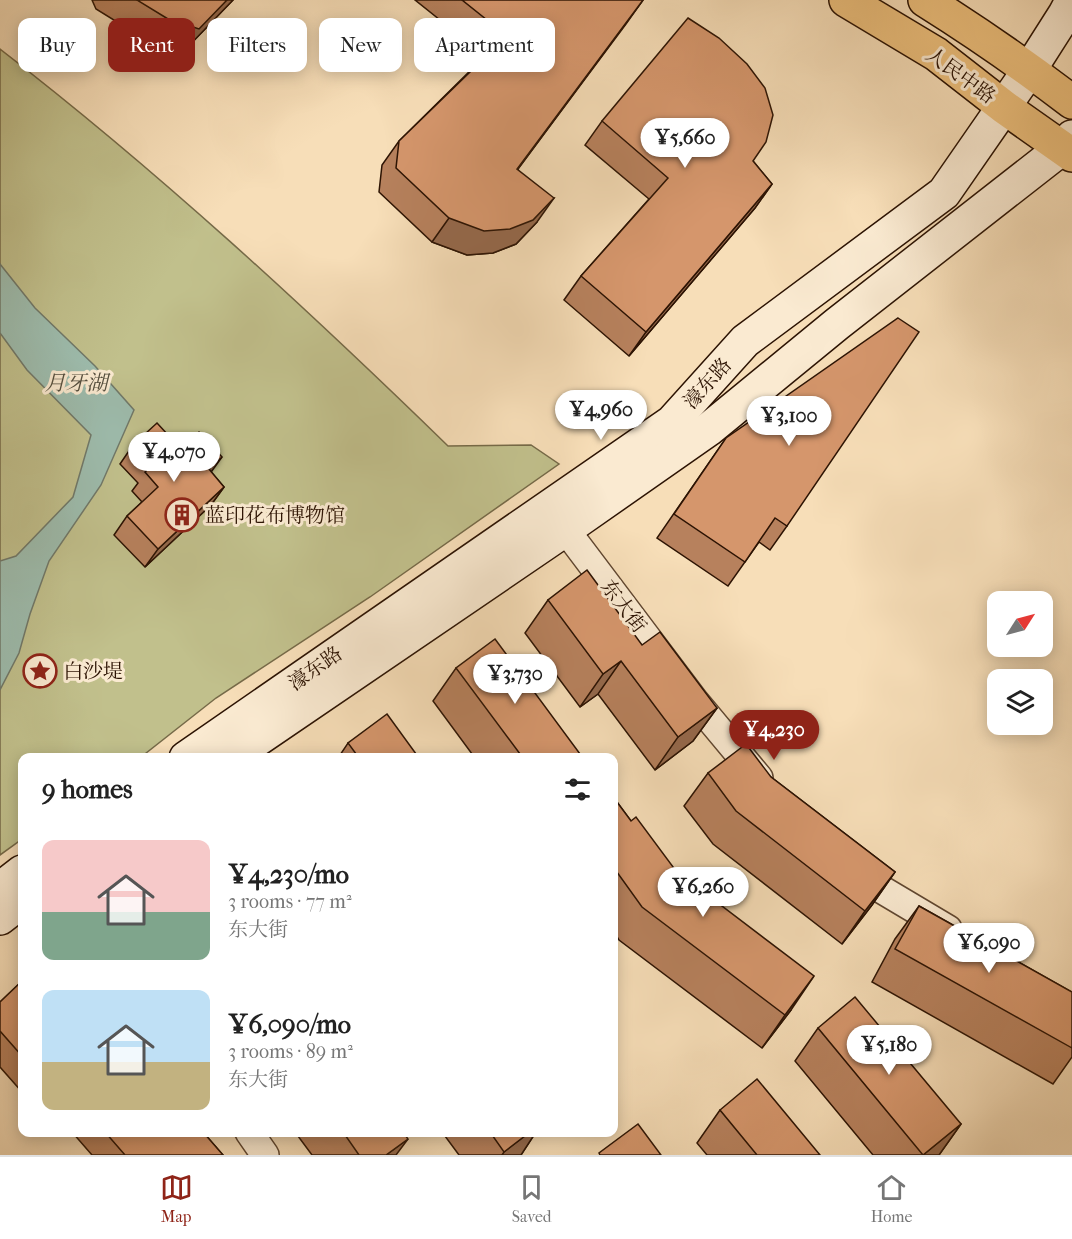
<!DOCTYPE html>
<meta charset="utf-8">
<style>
body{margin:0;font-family:"IM FELL French Canon","Noto Serif SC",serif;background:#f2f2f2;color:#222;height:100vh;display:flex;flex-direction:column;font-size:22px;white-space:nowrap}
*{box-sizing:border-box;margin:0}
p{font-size:20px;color:#767676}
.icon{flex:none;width:33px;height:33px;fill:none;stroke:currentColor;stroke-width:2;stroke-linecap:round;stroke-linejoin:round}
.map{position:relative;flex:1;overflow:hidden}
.details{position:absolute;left:18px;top:753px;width:600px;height:384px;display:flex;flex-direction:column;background:#fff;border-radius:12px;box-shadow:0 3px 15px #0003}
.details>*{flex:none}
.top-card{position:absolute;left:18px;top:18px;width:600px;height:54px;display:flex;gap:12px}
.needle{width:39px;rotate:54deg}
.fabs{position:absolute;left:987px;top:591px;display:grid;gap:12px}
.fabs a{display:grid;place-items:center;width:66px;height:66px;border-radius:12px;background:#fff;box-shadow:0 3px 15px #0003;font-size:30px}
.price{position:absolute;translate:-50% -51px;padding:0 14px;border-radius:21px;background:#fff;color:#222;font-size:20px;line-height:39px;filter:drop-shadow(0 2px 3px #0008)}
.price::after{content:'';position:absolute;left:50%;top:36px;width:18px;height:14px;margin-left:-9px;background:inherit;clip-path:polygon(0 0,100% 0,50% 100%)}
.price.selected{background:#8f2418;color:#fff}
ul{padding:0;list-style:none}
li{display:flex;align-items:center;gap:18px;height:150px;padding:0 24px}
li span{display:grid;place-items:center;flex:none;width:168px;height:120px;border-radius:12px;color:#555}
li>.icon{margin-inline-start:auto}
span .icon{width:72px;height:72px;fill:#fffc;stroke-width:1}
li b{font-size:26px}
h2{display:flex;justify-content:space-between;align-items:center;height:72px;padding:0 24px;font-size:26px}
.pill{padding:0 21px;border-radius:12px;background:#fff;box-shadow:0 3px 15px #0003;font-size:21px;line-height:54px}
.pill.selected{background:#8f2418;color:#fff}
.dock{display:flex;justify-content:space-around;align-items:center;height:84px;border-top:2px solid #e0e0e0;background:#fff;font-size:16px;color:#767676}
.dock a{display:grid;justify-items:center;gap:3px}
.dock .selected{color:#8f2418}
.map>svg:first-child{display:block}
</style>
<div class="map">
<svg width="1072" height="1155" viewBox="0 0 1072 1155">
<rect width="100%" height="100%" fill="#f7deb8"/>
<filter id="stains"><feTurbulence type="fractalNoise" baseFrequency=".00333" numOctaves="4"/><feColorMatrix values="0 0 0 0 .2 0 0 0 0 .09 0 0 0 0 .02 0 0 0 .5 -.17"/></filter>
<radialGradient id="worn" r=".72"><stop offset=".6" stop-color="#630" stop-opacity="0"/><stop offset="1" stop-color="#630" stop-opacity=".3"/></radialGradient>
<path fill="#c1c08c" stroke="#766a48" stroke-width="1.5" d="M0 49C158 171 305 307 448 446L531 445 559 464 370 597 216 698 141 757 22 758V839L0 855Z"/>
<path fill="#9dbcad" stroke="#707869" stroke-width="1.5" d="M0 264 35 308 95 366 134 410 101 485 49 561 30 614 19 653 0 690V561L16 556 73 497 91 435 27 370 0 333Z"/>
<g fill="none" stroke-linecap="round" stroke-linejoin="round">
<defs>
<g id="street">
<path d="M553 516 559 521 694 700 759 778"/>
<path d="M854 868 869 882 948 929"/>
<path d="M249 1132 265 1155"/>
</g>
<g id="secondary">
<path d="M186 758 672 422 745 341 944 193 1030 69 1065 14 1072 1"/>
<path d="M230 758 566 529 709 429 837 324 1062 148 1072 137"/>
<path d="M0 889 22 872"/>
<path d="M0 918 22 901"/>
</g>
<g id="primary">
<path d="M846 0 936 54 1004 107 1072 155"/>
<path d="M925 0C976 32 1025 66 1072 102"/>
</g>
</defs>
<use href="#street" stroke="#5f4630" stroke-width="30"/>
<use href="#secondary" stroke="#2c1303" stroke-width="36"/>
<use href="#primary" stroke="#2c1303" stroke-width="36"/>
<use href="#street" stroke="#faead1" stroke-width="27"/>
<use href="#secondary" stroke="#faead1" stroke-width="33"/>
<use href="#primary" stroke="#ecbf7c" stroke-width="33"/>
</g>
<g fill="#b7815d" stroke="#2c1303" stroke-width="1.5">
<path d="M92 0H233L182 53 151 43 96 9Z"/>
<path d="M415 0H643L518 169 537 222 516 244 493 253 467 255 432 242 379 192 382 165 399 141 485 56Z"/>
<path d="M602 121 753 161 772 184 755 208 629 356 564 300 581 276 649 199 585 145Z"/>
<path d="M726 438 787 526 770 550 759 542 728 586 657 538Z"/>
<path d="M133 445 181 449 211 472 224 487 211 505 145 567 114 535 127 516 142 502 132 491 138 483 120 464Z"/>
<path d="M548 600 642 645 717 708 693 741 655 770 598 694 580 707 525 633Z"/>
<path d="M456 668 583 758H475L433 701Z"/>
<path d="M348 743 419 758H338Z"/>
<path d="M708 773 771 777 895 872 872 905 842 944 713 844 684 806Z"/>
<path d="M614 798 631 821 676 871 791 1010 762 1048 619 940 614 932Z"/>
<path d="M919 906 1072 992V1057L1053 1084 872 982 895 939Z"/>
<path d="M22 981V1092L0 1067V1002Z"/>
<path d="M818 1028 961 1124 939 1155H873L795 1061Z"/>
<path d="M720 1110 820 1155H707L697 1143Z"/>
<path d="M72 1132H203L223 1155H92Z"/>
<path d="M295 1132H403L396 1155H312Z"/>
<path d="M442 1132H536L521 1155H459Z"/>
</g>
<g fill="#95694c" stroke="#2c1303" stroke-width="1.5">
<path d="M227 0H233L182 53 151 43 168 19Z"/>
<path d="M643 0 626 24 500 193 517 169Z"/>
<path d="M772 184 755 208 629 356 646 332Z"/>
<path d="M554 198 537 222 516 244 493 253 467 255 432 242 449 218Z"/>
<path d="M222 457 209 475V469Z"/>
<path d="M224 487 211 505 145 567 158 549Z"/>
<path d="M621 661 598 694 580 707 603 674Z"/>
<path d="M717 708 693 741 655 770 678 737Z"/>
<path d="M895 872 872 905 842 944 865 911Z"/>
<path d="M814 976 791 1010 762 1048 785 1015Z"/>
<path d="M961 1124 939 1155H923Z"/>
<path d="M530 1132H536L521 1155H502L504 1152Z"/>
<path d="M408 1139 396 1155H386Z"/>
</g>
<g fill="#d5966c" stroke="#2c1303" stroke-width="1.5">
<path d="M137 0H227L199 29 168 19Z"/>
<path d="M462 0H643L517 169 554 198 533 220 510 229 484 231 449 218 396 168 399 141 507 36Z"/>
<path d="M688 18 719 38 747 64 765 88 773 115 766 142 753 161 772 184 646 332 581 276 668 178 602 121Z"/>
<path d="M898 318 919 332 787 526 775 518 745 562 674 514 726 438Z"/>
<path d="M157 423 181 449 199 432 222 457 209 469 224 487 158 549 127 516 158 487 145 472 152 466 133 445Z"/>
<path d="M587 570 642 645 660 632 717 708 678 737 621 661 603 674 548 600Z"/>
<path d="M495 639 583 758H523L456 668Z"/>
<path d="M387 714 419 758H359L348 743Z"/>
<path d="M746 744 771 777 895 872 865 911 736 811 708 773Z"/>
<path d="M614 798 631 821 636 817 676 871 814 976 785 1015 642 907 614 868Z"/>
<path d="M919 906 1072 992V1048L895 949Z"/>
<path d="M22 981V1056L0 1031V1002Z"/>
<path d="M855 997 961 1124 923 1155 818 1028Z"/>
<path d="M757 1079 820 1155H757L720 1110Z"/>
<path d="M638 1124 661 1155H600L599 1153Z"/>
<path d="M105 1132H203L223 1155H125Z"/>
<path d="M343 1132H403L408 1139 386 1155H359Z"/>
<path d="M490 1132H530L504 1152Z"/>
</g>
<defs>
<symbol id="building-ring" viewBox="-11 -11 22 22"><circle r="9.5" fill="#faead1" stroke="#8f2418" stroke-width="1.5"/><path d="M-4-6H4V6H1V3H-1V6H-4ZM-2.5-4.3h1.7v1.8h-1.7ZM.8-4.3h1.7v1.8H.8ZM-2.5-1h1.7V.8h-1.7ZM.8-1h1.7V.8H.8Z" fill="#8f2418"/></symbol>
<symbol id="sight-ring" viewBox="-11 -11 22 22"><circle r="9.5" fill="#faead1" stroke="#8f2418" stroke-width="1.5"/><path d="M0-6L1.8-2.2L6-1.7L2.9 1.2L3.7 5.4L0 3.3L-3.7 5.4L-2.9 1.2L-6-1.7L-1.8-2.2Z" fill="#8f2418"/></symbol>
</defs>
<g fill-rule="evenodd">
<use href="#building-ring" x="163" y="496" width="38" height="38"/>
<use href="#sight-ring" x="21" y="652" width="38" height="38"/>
</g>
<g text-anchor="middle" stroke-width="6" stroke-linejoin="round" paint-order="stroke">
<g font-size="20" fill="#2c1303" stroke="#faead1">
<text transform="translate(961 75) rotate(36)" y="7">人民中路</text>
<text transform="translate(707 383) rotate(-48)" y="7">濠东路</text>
<text transform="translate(624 606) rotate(53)" y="7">东大街</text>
<text transform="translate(315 668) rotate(-35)" y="7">濠东路</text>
</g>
<g font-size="20" fill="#2c1303" stroke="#faead1" text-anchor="start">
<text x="205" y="522">蓝印花布博物馆</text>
<text x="63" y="678">白沙堤</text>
</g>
<g font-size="21" font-style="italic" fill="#544e3e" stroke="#faead1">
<text x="76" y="390">月牙湖</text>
</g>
</g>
<rect width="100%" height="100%" filter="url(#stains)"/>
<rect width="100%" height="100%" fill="url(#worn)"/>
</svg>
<div class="fabs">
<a><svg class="needle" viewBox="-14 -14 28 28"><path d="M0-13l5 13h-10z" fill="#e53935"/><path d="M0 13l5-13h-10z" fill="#767676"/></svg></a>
<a><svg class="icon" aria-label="layers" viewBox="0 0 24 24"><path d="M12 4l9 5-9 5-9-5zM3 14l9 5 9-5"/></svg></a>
</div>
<b class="price" style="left:685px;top:169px">¥5,660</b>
<b class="price" style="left:601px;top:441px">¥4,960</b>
<b class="price" style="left:789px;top:447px">¥3,100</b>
<b class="price" style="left:174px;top:483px">¥4,070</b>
<b class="price" style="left:515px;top:705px">¥3,730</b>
<b class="price selected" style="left:774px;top:761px">¥4,230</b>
<b class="price" style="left:703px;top:918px">¥6,260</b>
<b class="price" style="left:989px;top:974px">¥6,090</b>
<b class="price" style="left:889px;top:1076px">¥5,180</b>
<div class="top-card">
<a class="pill">Buy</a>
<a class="pill selected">Rent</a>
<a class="pill">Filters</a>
<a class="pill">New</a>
<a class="pill">Apartment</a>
</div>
<section class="details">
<h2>9 homes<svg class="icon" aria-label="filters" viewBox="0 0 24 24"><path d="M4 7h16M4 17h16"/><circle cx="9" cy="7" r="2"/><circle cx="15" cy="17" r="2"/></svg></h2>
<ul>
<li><span style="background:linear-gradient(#f6c9c9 60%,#7fa58c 0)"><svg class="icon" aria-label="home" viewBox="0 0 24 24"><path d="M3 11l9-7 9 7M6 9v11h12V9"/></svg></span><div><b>¥4,230/mo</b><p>3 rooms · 77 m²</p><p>东大街</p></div></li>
<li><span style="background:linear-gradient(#bfe0f5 60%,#c2b280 0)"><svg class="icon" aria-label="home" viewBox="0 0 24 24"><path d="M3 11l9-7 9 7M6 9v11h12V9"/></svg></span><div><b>¥6,090/mo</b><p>3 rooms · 89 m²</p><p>东大街</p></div></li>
</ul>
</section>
</div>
<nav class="dock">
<a class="selected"><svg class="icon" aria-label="map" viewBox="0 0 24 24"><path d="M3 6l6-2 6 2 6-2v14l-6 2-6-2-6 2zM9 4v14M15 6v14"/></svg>Map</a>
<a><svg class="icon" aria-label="saved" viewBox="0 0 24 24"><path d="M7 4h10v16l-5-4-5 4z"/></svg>Saved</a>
<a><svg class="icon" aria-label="home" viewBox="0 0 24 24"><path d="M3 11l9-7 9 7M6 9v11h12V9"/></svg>Home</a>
</nav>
